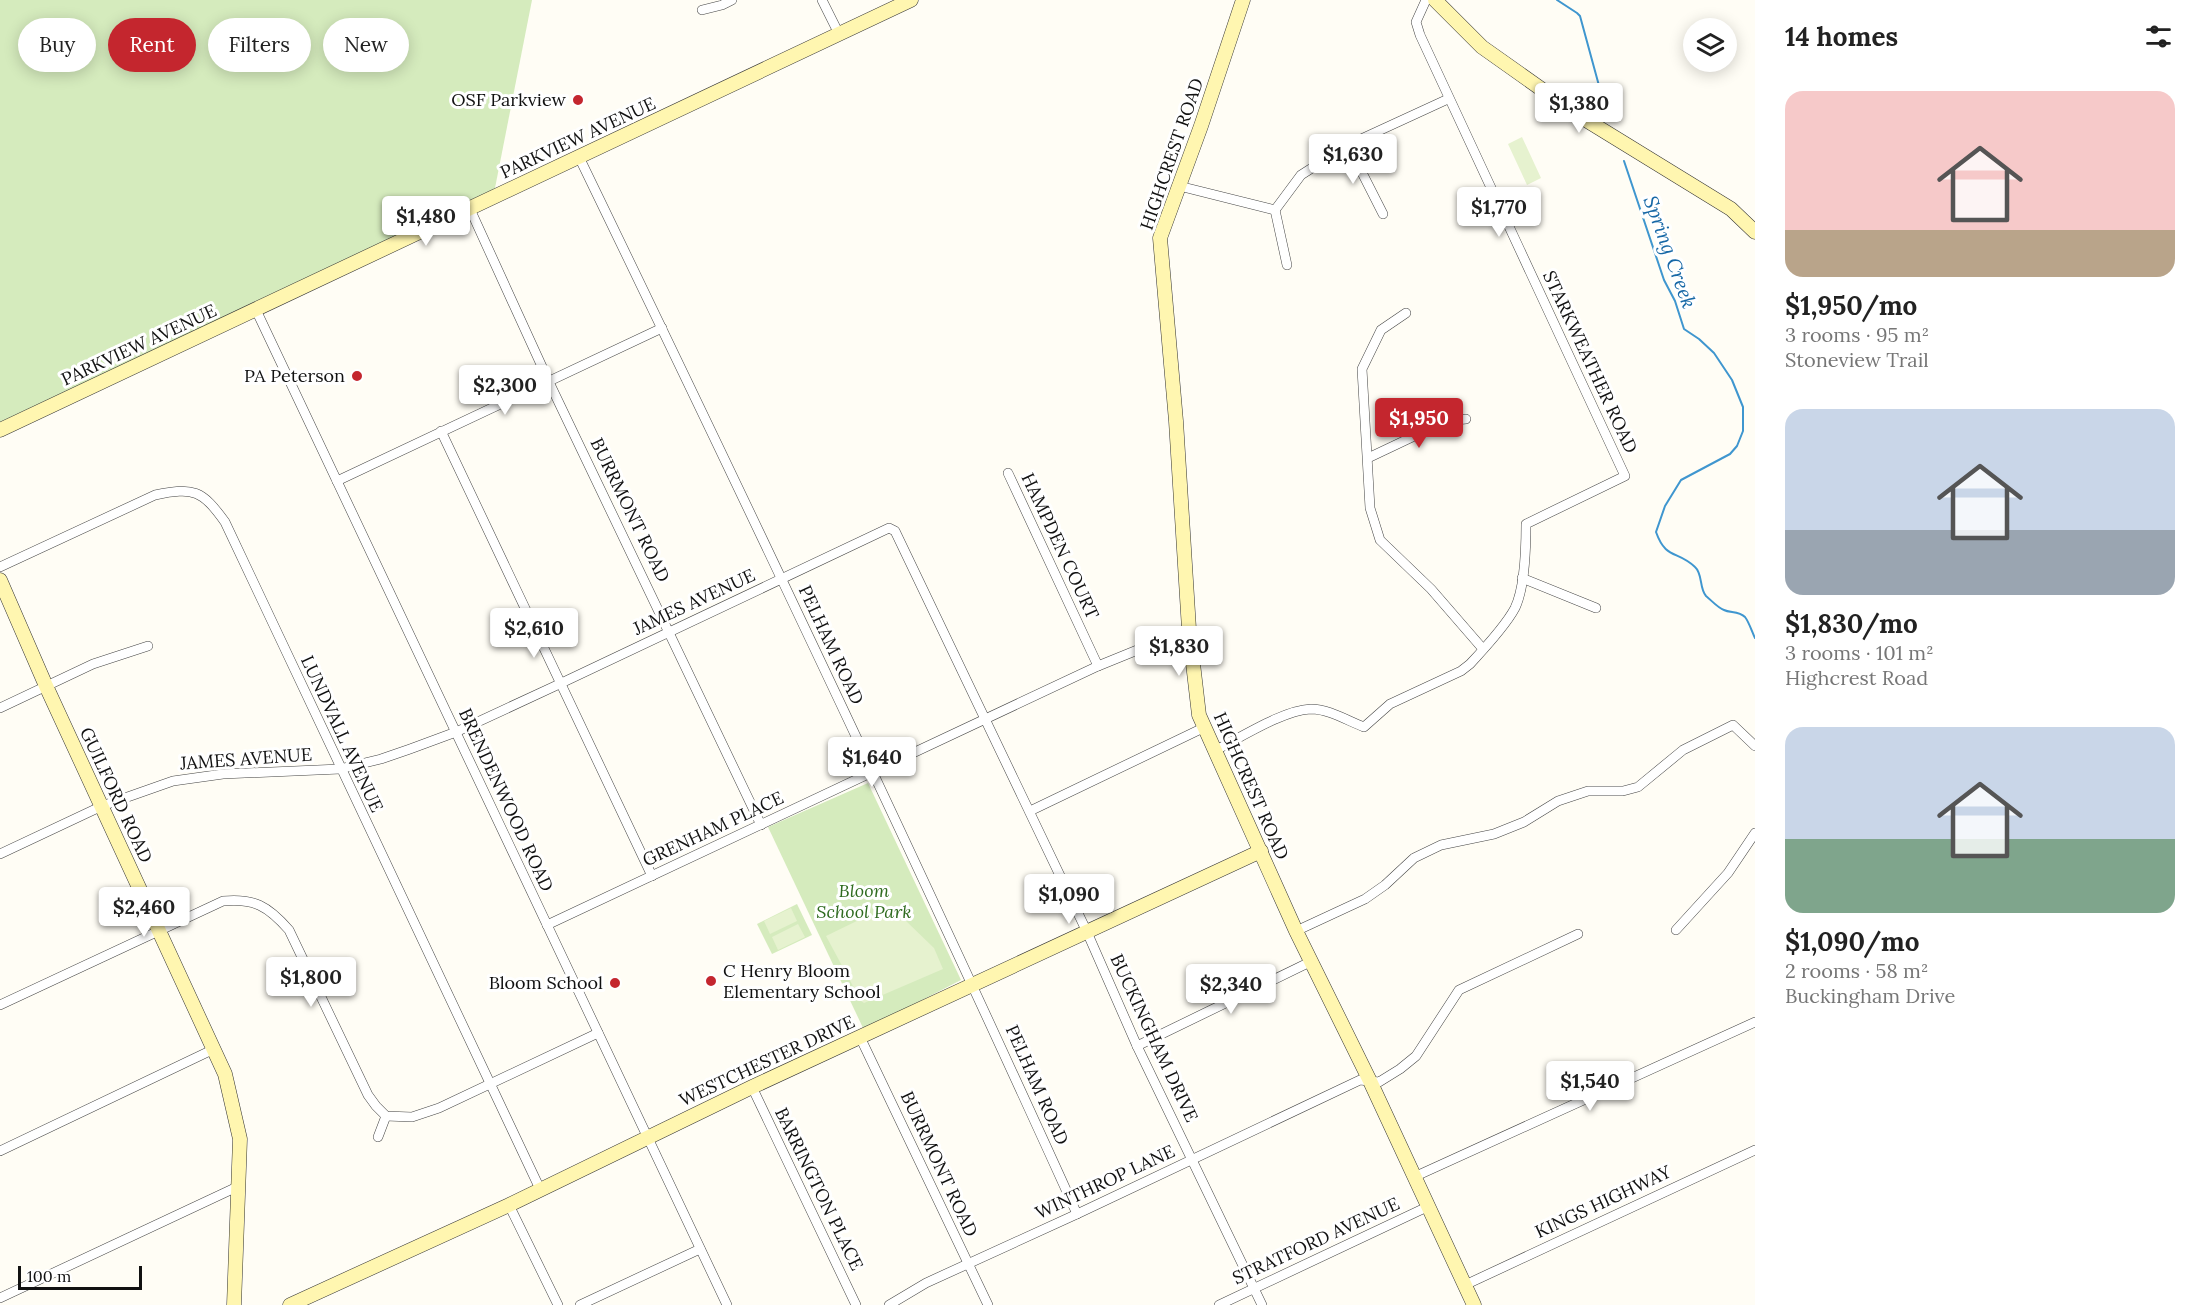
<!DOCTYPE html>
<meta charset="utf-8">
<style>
body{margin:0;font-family:Lora,serif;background:#f2f2f2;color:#222;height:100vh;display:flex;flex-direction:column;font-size:22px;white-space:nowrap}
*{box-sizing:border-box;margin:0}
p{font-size:20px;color:#767676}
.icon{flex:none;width:33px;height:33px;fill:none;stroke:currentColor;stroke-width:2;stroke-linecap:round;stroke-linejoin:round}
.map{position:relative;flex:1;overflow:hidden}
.sheet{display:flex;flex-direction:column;background:#fff;width:450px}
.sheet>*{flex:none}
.hud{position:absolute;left:18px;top:18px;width:570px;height:54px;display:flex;gap:12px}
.buttons{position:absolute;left:1683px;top:18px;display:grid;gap:12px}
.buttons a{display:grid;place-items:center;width:54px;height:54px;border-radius:50%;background:#fff;box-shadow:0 3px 15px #0003;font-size:30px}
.scale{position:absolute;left:18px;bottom:15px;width:124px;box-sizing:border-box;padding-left:6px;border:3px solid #111;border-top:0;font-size:16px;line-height:21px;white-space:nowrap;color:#111;-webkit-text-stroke:4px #fff;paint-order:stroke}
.price{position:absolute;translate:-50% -51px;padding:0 14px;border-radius:6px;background:#fff;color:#222;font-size:20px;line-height:39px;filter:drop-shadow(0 2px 3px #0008)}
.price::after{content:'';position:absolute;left:50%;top:36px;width:18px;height:14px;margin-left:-9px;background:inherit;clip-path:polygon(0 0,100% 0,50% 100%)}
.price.selected{background:#c4262e;color:#fff}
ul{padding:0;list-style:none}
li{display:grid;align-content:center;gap:12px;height:318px;padding:0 30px}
li span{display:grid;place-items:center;height:186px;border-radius:18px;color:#555}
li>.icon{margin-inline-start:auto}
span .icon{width:108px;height:108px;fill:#fffc;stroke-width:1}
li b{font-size:26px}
h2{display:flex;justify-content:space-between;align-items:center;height:72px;padding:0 30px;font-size:26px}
.tag{padding:0 21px;border-radius:27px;background:#fff;box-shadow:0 3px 15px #0003;font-size:21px;line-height:54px}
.tag.selected{background:#c4262e;color:#fff}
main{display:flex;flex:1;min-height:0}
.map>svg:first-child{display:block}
</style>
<main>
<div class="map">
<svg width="1755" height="1305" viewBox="0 0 1755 1305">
<rect width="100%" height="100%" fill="#fffdf5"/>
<g fill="#d5ebbd">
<path d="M0 0H532L495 188 469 207 0 429Z"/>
<path d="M868 783 961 980 864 1030 768 827Z"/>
<path d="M797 904 812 935 772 954 757 924Z"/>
</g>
<g fill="#e6f2cf">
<path d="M1522 137 1541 178 1527 185 1508 144Z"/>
<path d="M791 908 797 921 770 934 764 921Z"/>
<path d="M884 917 905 920 934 948 943 969 864 1003 861 1001 826 936 863 918Z"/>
<path d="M798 924 805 937 778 950 772 937Z"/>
</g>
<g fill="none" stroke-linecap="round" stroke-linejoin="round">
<g stroke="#3f96cf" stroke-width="2">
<path d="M1557 0 1577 13 1580 16 1601 93 1612 118"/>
<path d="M1624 161 1664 280 1675 301 1684 329 1699 339 1714 353 1732 380 1743 407V431L1737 446 1730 454 1681 480 1665 506 1656 532C1666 560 1677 550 1695 567 1703 574 1699 588 1706 596 1711 600 1718 608 1724 610 1730 613 1739 611 1745 617 1749 622 1752 632 1755 638"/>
</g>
<defs>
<g id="street">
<path d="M822 0 839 34"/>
<path d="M702 10 722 5 732 0"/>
<path d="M1348 145 1383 214"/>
<path d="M579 157C749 508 916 859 1077 1214"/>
<path d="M1179 186 1275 210"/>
<path d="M470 209 549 382 761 825"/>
<path d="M1275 210 1301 175 1348 145 1448 99"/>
<path d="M1275 210 1287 265"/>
<path d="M256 310 727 1305"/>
<path d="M1406 313 1381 330 1362 369 1370 508 1380 540 1431 589 1483 649"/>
<path d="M441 431 652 876"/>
<path d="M1368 458 1446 421 1466 419"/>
<path d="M1008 473 1098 666"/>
<path d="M337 481 662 328"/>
<path d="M0 567 155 495C194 487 202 490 225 522L540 1189"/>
<path d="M1522 578 1596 608"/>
<path d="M0 708 93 664 148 646"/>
<path d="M1214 751C1240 738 1283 710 1311 709 1329 709 1348 721 1364 727L1390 704 1461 671 1470 664C1484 649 1506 625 1515 608 1525 587 1526 548 1526 524L1625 476 1420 35 1416 22 1426 0"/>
<path d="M1030 811 1203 728"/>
<path d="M0 854 102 806 173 781 223 774 340 769 381 759 410 749 456 732 553 687 889 528 895 531 1087 932 1137 1046 1262 1305"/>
<path d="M547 925 1098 666 1189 629"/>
<path d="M1676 930 1728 873 1755 833"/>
<path d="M1296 931 1365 899 1385 885 1414 858 1441 845 1494 834 1524 822 1558 801 1588 791H1623L1638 787 1683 750 1733 725 1755 746"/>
<path d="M0 1005 223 901C254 898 268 906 289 930L368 1095 376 1106 386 1116 412 1117 439 1108 598 1033"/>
<path d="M860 1037 988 1305"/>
<path d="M1137 1046 1312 961"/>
<path d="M752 1087 856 1305"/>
<path d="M378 1137 386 1116"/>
<path d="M0 1151 214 1049"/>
<path d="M1414 1177 1755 1022"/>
<path d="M509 1205 558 1305"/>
<path d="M1465 1285 1755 1150"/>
<path d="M0 1298 239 1186"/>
<path d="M580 1305 700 1249"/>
<path d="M889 1305 926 1283 1077 1214 1360 1080 1379 1082 1400 1069 1416 1056 1459 990 1578 934"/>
<path d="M1219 1305 1427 1207"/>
</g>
<g id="secondary">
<path d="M1243 0 1201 126 1160 238 1176 421 1189 629 1199 715 1296 931 1370 1081 1474 1305"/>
<path d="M1435 0 1482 47 1578 115 1731 209 1755 232"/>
<path d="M0 430 911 0"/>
<path d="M0 580 46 686 225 1074 240 1139 234 1305"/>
<path d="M290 1305 509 1205 752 1087 1261 851"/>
</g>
</defs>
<use href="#street" stroke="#444" stroke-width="10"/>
<use href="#secondary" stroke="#333" stroke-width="15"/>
<use href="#street" stroke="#fff" stroke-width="9"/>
<use href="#secondary" stroke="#fff6b0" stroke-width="14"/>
</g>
<g fill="#c4262e" stroke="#fff" stroke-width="2">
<circle cx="578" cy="100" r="6"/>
<circle cx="357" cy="376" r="6"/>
<circle cx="711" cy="981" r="6"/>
<circle cx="615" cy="983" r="6"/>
</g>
<g text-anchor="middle" stroke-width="6" stroke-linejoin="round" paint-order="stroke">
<g font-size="18" fill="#111" stroke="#fff" text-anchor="end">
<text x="566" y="106">OSF Parkview</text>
<text x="345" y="382">PA Peterson</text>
<text x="723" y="977" text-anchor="start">C Henry Bloom<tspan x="723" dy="21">Elementary School</tspan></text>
<text x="603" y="989">Bloom School</text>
</g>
<g font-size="18" fill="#111" stroke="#fff">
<text transform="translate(578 138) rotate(-25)" y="6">PARKVIEW AVENUE</text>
<text transform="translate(1172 154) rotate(-71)" y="6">HIGHCREST ROAD</text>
<text transform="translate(139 345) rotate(-25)" y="6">PARKVIEW AVENUE</text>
<text transform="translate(1590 362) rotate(65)" y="6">STARKWEATHER ROAD</text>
<text transform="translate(630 510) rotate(64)" y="6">BURRMONT ROAD</text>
<text transform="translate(1060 546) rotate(65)" y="6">HAMPDEN COURT</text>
<text transform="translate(694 602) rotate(-25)" y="6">JAMES AVENUE</text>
<text transform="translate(831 645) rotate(65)" y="6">PELHAM ROAD</text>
<text transform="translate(342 734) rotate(65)" y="6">LUNDVALL AVENUE</text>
<text transform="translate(246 759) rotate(-4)" y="6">JAMES AVENUE</text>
<text transform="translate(1251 786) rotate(66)" y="6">HIGHCREST ROAD</text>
<text transform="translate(116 795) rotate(65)" y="6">GUILFORD ROAD</text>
<text transform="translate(506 800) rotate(65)" y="6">BRENDENWOOD ROAD</text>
<text transform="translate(713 829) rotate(-25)" y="6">GRENHAM PLACE</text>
<text transform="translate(1154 1038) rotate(65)" y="6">BUCKINGHAM DRIVE</text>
<text transform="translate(767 1061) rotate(-25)" y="6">WESTCHESTER DRIVE</text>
<text transform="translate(1037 1085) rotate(66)" y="6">PELHAM ROAD</text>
<text transform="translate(939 1164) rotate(65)" y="6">BURRMONT ROAD</text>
<text transform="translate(1105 1182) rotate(-25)" y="6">WINTHROP LANE</text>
<text transform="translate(819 1189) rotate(64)" y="6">BARRINGTON PLACE</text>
<text transform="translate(1603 1202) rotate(-25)" y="6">KINGS HIGHWAY</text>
<text transform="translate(1316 1241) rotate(-25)" y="6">STRATFORD AVENUE</text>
</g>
<g font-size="18" font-style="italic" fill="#2f6b1f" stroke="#fff">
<text x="864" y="897">Bloom<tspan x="864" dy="21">School Park</tspan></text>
</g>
<g font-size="20" font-style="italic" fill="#1768a6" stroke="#fff">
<text transform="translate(1670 252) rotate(70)" y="7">Spring Creek</text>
</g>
</g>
</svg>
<div class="buttons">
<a><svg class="icon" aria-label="layers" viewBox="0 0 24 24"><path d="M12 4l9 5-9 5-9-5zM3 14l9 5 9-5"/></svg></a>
</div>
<div class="scale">100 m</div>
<b class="price" style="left:1579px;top:134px">$1,380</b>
<b class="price" style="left:1353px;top:185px">$1,630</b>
<b class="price" style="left:1499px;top:238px">$1,770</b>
<b class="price" style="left:426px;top:247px">$1,480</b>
<b class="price" style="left:505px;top:416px">$2,300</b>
<b class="price selected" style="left:1419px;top:449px">$1,950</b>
<b class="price" style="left:534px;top:659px">$2,610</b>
<b class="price" style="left:1179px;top:677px">$1,830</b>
<b class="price" style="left:872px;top:788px">$1,640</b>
<b class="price" style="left:1069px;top:925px">$1,090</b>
<b class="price" style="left:144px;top:938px">$2,460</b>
<b class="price" style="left:311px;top:1008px">$1,800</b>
<b class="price" style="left:1231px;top:1015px">$2,340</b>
<b class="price" style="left:1590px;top:1112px">$1,540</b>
<div class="hud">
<a class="tag">Buy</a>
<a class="tag selected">Rent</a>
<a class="tag">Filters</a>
<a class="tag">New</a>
</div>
</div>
<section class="sheet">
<h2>14 homes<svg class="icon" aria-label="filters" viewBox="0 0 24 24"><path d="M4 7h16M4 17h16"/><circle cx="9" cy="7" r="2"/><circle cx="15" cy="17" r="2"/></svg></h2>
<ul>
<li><span style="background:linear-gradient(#f6c9c9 75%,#b9a48a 0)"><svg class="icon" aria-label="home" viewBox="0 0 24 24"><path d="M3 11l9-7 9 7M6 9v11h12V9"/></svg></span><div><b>$1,950/mo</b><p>3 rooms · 95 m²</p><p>Stoneview Trail</p></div></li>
<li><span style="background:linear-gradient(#c9d6e8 65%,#9aa5b1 0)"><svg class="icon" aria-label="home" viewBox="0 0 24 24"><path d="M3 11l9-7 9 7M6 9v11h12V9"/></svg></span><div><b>$1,830/mo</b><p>3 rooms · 101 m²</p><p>Highcrest Road</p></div></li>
<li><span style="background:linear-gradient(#c9d6e8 60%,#7fa58c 0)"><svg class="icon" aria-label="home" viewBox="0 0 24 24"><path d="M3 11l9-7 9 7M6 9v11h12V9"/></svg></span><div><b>$1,090/mo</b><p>2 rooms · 58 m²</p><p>Buckingham Drive</p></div></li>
</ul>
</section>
</main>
